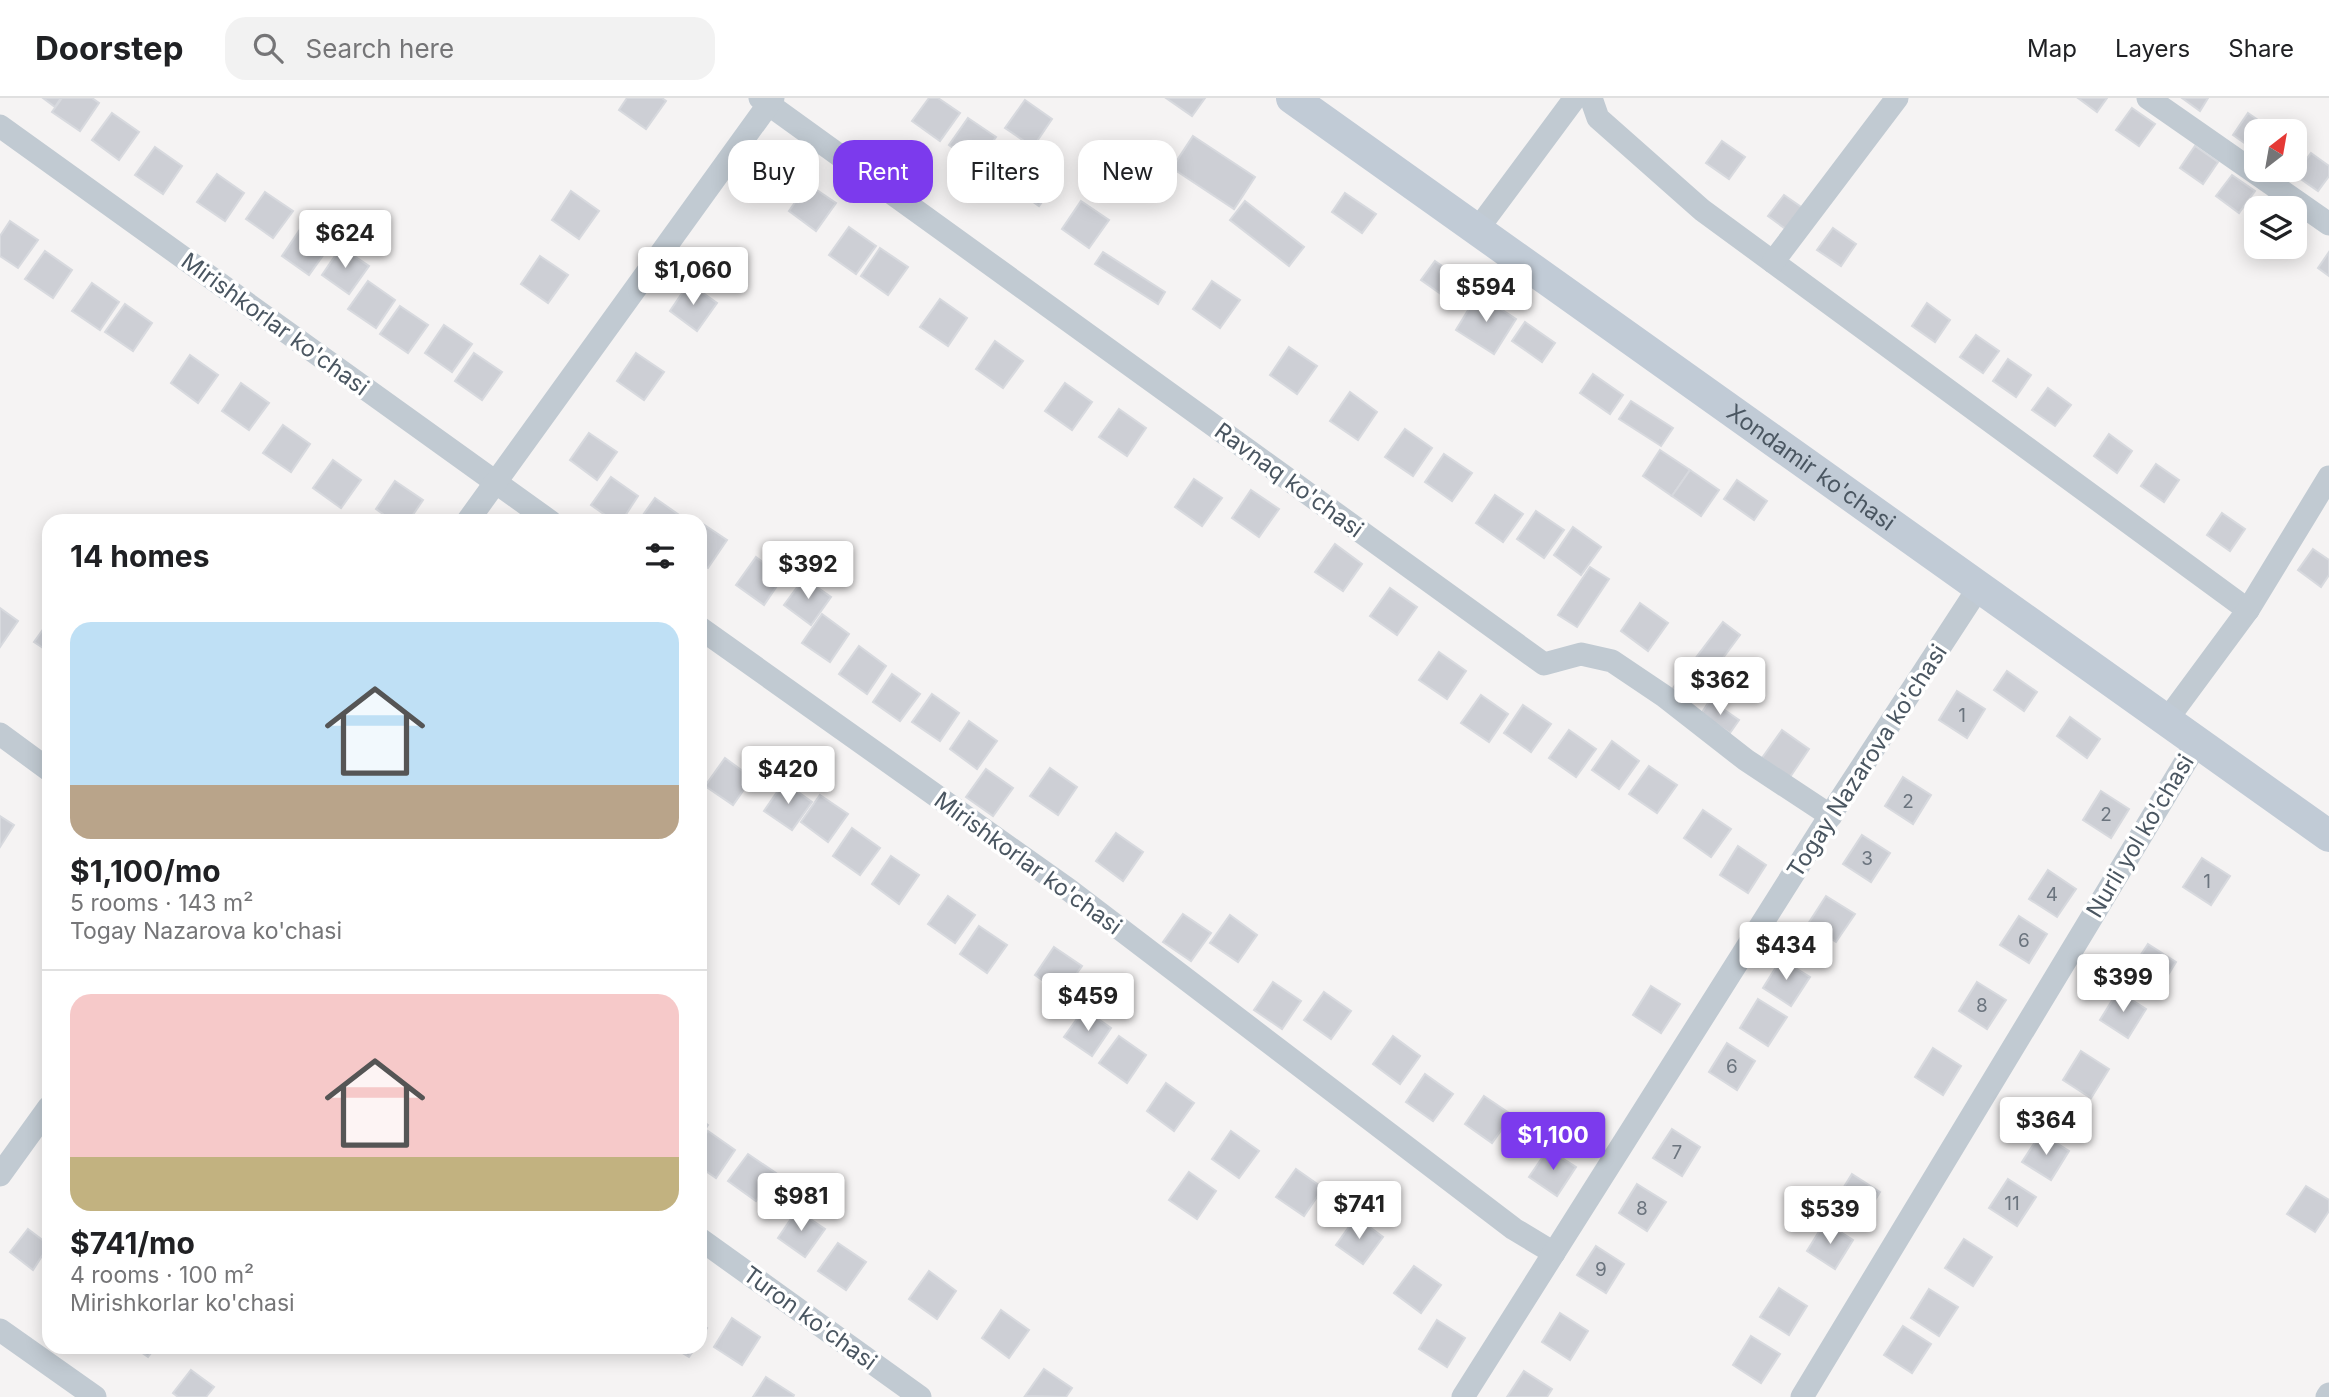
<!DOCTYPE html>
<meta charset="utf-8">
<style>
body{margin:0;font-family:Inter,sans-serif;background:#f2f2f2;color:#202124;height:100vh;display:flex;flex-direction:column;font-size:26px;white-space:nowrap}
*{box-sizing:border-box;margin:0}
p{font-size:23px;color:#757577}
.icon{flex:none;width:38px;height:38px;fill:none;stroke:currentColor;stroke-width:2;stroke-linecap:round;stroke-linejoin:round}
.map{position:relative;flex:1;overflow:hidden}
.side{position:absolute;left:42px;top:416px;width:665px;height:840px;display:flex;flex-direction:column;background:#fff;border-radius:21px;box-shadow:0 4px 18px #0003}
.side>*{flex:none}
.top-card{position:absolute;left:728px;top:42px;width:665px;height:63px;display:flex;gap:14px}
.needle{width:46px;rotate:31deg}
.tools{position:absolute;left:2244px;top:21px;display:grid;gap:14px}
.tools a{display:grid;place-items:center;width:63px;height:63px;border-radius:14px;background:#fff;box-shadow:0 4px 18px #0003;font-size:35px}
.price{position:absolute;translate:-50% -60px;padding:0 16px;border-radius:7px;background:#fff;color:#222;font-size:23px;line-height:46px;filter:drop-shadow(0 2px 4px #0008)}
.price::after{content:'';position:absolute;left:50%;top:42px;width:21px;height:16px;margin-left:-10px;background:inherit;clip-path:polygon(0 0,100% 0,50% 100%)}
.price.selected{background:#7c3aed;color:#fff}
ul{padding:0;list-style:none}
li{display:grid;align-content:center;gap:14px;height:371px;padding:0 28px}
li+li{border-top:2px solid #e0e0e0}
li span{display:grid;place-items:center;height:217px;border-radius:21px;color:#555}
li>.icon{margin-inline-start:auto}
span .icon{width:126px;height:126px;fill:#fffc;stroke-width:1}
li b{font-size:30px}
h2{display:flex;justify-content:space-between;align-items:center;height:84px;padding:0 28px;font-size:30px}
.chip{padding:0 24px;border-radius:21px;background:#fff;box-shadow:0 4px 18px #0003;font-size:24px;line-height:63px}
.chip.selected{background:#7c3aed;color:#fff}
header{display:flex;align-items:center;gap:42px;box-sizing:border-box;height:98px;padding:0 35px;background:#fff;border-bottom:2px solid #e0e0e0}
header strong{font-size:33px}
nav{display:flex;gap:38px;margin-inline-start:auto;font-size:24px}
.search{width:490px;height:63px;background:#f2f2f2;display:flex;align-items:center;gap:18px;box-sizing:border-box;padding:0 24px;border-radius:21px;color:#757577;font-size:26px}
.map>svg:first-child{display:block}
</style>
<header>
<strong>Doorstep</strong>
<div class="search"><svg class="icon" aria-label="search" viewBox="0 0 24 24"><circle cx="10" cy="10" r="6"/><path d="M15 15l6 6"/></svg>Search here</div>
<nav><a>Map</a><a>Layers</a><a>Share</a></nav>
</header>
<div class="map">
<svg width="2329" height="1299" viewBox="0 0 2329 1299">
<rect width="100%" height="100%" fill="#f5f3f3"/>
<g fill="#cdcfd5" stroke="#d7d9de" stroke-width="2">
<path d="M43 0H61L55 9Z"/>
<path d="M62 0H92L99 5 80 33 52 14Z"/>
<path d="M627 0H662L666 3 646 31 619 12Z"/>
<path d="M929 0H938L960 15 940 43 912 23Z"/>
<path d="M1166 0H1205L1192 18Z"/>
<path d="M2078 0H2107L2097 14Z"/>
<path d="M2182 0H2208L2200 13Z"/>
<path d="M1025 2 1052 21 1033 49 1005 30Z"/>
<path d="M2132 10 2155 26 2139 48 2116 32Z"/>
<path d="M112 15 139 34 119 62 92 42Z"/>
<path d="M2248 15 2271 31 2270 33H2256V53L2233 37Z"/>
<path d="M968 20 996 39 976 67 949 47Z"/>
<path d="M1193 38 1255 79 1234 111 1172 70Z"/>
<path d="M1722 43 1745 59 1729 81 1706 65Z"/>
<path d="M2195 48 2218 64 2203 86 2180 70Z"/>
<path d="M155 49 182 68 163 96 135 77Z"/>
<path d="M2311 55 2329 68V78L2318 93 2295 77Z"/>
<path d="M1032 61 1059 80 1039 108 1012 89Z"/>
<path d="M217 76 244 95 225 123 197 104Z"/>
<path d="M2232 77 2255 93 2239 115 2216 98Z"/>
<path d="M808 86 836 105 816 133 789 113Z"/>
<path d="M571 93 599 113 579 141 552 122Z"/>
<path d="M265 94 293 113 273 140 246 121Z"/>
<path d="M1345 95 1376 116 1362 135 1332 114Z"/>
<path d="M1784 97 1807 113 1791 135 1768 118Z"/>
<path d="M1081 103 1109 122 1089 150 1062 131Z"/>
<path d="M1245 103 1304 149 1289 168 1230 122Z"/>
<path d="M10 123 38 142 18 170 0 158V138Z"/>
<path d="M849 129 876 148 856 176 829 157Z"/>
<path d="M301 130 329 149 309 177 282 158Z"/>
<path d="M1833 130 1856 146 1841 168 1817 152Z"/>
<path d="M341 149 369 168 349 196 322 177Z"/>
<path d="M880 150 908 169 888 197 861 178Z"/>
<path d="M45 153 72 172 53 200 25 181Z"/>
<path d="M1103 154 1165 194 1158 206 1095 166Z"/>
<path d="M2329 154V178L2318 170Z"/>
<path d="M540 158 568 177 548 205 521 186Z"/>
<path d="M1435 163 1465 184 1451 203 1421 182Z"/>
<path d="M368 183 395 202 376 230 348 211Z"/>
<path d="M1212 183 1240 202 1220 230 1193 211Z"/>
<path d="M92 185 119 204 100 232 72 213Z"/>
<path d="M689 185 717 205 697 233 670 213Z"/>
<path d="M1478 196 1516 221 1494 256 1456 232Z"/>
<path d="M940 201 967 220 948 248 920 229Z"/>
<path d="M1927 205 1950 222 1935 244 1912 228Z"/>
<path d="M125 206 152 225 133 253 105 234Z"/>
<path d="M400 208 428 227 408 255 380 236Z"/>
<path d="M1525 224 1555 245 1542 264 1512 243Z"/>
<path d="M444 227 472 246 452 274 425 255Z"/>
<path d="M1976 237 1999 253 1983 275 1960 259Z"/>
<path d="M995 243 1023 263 1003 290 976 271Z"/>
<path d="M1289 249 1317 268 1297 296 1270 277Z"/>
<path d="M474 255 502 274 482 302 455 283Z"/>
<path d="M636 255 664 274 644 302 617 283Z"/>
<path d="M190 257 218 277 198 305 171 285Z"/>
<path d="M2008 261 2031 277 2016 299 1993 283Z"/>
<path d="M1593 276 1623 297 1610 316 1580 295Z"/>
<path d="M241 285 269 305 249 332 222 313Z"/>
<path d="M1065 285 1092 304 1072 332 1045 313Z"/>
<path d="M2048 290 2071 307 2055 328 2032 312Z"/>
<path d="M1350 294 1377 314 1358 342 1330 323Z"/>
<path d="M1631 303 1673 330 1661 348 1619 321Z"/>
<path d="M1119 311 1146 330 1127 358 1099 339Z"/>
<path d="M283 327 310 346 291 374 263 355Z"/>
<path d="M1405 331 1432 350 1413 378 1385 359Z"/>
<path d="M589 335 617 354 597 382 570 362Z"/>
<path d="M2109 336 2132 353 2117 375 2094 358Z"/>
<path d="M1660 352 1690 372 1672 398 1643 378Z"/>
<path d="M1444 356 1472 375 1452 403 1425 384Z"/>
<path d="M333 362 361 382 341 410 313 390Z"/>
<path d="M2156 366 2179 382 2164 404 2141 388Z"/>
<path d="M1690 372 1719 392 1701 418 1672 398Z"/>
<path d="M611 379 638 398 621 424H615L591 407Z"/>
<path d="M1194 381 1222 400 1202 428 1175 409Z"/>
<path d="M1737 382 1767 403 1754 422 1724 401Z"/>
<path d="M395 383 423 402 408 424H394L376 411Z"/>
<path d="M1251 392 1279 411 1259 439 1232 420Z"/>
<path d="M1495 397 1523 416 1503 444 1476 425Z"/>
<path d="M655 400 682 419 679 424H638Z"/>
<path d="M1536 413 1564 432 1544 460 1517 441Z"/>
<path d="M2222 415 2245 431 2230 453 2207 437Z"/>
<path d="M700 424 727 442 708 470 700 465Z"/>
<path d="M1573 429 1601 449 1581 477 1554 457Z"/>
<path d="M1335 446 1362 466 1343 493 1315 474Z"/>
<path d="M2313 451 2329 462V477L2321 489 2298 472Z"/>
<path d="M756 459 783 479 764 507 736 487Z"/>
<path d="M1590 469 1609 481 1577 529 1558 517Z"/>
<path d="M804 480 831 499 811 527 784 507Z"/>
<path d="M1390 490 1417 509 1397 537 1370 518Z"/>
<path d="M1640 505 1668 525 1648 553 1621 533Z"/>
<path d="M0 510 18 523 0 549Z"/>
<path d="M822 516 849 536 830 564 802 545Z"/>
<path d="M49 523V554L34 544Z"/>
<path d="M1723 524 1740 537 1691 603 1673 590Z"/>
<path d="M859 548 886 568 867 596 839 576Z"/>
<path d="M1439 554 1466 573 1447 601 1419 582Z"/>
<path d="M2007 573 2037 594 2024 613 1994 592Z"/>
<path d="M892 576 920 596 900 623 873 604Z"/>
<path d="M1957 593 1985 611 1967 640 1939 622Z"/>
<path d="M932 596 959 615 940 643 912 624Z"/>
<path d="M1481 597 1508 616 1489 644 1461 625Z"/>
<path d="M1710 602 1739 622 1730 635 1701 616Z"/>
<path d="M1523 607 1551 626 1531 654 1504 635Z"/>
<path d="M2070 619 2100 641 2087 660 2057 638Z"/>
<path d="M969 623 997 643 977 671 950 651Z"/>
<path d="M1569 632 1596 651 1576 679 1549 660Z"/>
<path d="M1782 632 1809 651 1790 679 1762 660Z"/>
<path d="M1612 643 1639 663 1619 691 1592 672Z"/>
<path d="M725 660 752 680 733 707 705 688Z"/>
<path d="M1649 668 1677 687 1657 715 1629 696Z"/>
<path d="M1050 670 1077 689 1058 717 1030 698Z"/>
<path d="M986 671 1013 690 993 718 966 699Z"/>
<path d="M1903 679 1931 697 1913 726 1885 708Z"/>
<path d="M784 684 812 704 792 732 764 713Z"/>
<path d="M2101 693 2129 711 2111 740 2083 722Z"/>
<path d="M820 697 848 716 828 744 801 724Z"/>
<path d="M1703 712 1731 731 1711 759 1684 740Z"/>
<path d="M0 718 14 727 0 749Z"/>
<path d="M852 730 880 750 860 777 833 758Z"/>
<path d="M1116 735 1143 754 1123 783 1096 763Z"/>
<path d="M1862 737 1890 755 1871 784 1843 766Z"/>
<path d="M1738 748 1766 767 1748 795 1720 777Z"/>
<path d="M891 758 919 777 899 806 872 786Z"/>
<path d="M2202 760 2230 778 2211 807 2183 789Z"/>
<path d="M2048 772 2076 791 2057 819 2029 801Z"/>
<path d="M948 798 975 817 955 845 928 826Z"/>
<path d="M1826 798 1855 816 1836 844 1808 826Z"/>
<path d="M1183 816 1211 835 1191 863 1163 844Z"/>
<path d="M1230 817 1257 837 1238 864 1210 845Z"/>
<path d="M2019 818 2047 836 2029 865 2000 847Z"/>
<path d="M979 828 1007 847 987 875 960 856Z"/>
<path d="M2148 846 2176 864 2158 893 2129 875Z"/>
<path d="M1054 849 1082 868 1062 896 1035 877Z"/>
<path d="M1781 861 1810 879 1791 908 1763 890Z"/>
<path d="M1273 884 1301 903 1282 931 1254 912Z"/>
<path d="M1977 884 2006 902 1987 931 1959 913Z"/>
<path d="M1651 888 1680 906 1661 935 1633 917Z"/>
<path d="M2118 893 2146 911 2128 940 2100 922Z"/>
<path d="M1324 894 1351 913 1331 941 1304 922Z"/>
<path d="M1758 901 1787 919 1768 948 1740 930Z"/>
<path d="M1084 911 1111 930 1092 958 1064 939Z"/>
<path d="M1119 938 1146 957 1127 985 1099 965Z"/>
<path d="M1393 938 1420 958 1400 986 1373 966Z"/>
<path d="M1727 945 1755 963 1737 992 1709 974Z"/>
<path d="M1933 950 1961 968 1943 997 1915 979Z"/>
<path d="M2081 953 2109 971 2091 1000 2063 982Z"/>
<path d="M1425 976 1453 996 1433 1023 1406 1004Z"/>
<path d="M1166 985 1194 1005 1174 1033 1147 1013Z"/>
<path d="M1484 998 1512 1017 1492 1045 1465 1026Z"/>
<path d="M700 1021 708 1027 700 1039Z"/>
<path d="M1672 1031 1700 1049 1682 1078 1653 1060Z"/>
<path d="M708 1033 735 1052 716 1080 700 1069V1044Z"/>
<path d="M1231 1033 1259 1053 1239 1080 1212 1061Z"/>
<path d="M2041 1035 2069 1053 2051 1082 2022 1064Z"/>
<path d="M1548 1051 1576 1069 1557 1098 1529 1079Z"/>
<path d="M748 1056 776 1075 756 1103 728 1083Z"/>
<path d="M1296 1071 1323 1090 1304 1118 1276 1099Z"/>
<path d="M1189 1074 1216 1093 1197 1121 1169 1102Z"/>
<path d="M1852 1076 1880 1094 1862 1123 1834 1105Z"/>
<path d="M2008 1081 2036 1099 2017 1128 1989 1110Z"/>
<path d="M1637 1086 1666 1104 1647 1133 1619 1115Z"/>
<path d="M2306 1088 2329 1102V1113L2315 1134 2287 1116Z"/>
<path d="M797 1112 825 1131 805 1159 778 1140Z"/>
<path d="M1356 1119 1383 1139 1363 1166 1336 1147Z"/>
<path d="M1825 1124 1853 1142 1835 1171 1807 1153Z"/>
<path d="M28 1131 49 1147 33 1172 10 1154Z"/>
<path d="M1964 1141 1992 1159 1973 1188 1945 1170Z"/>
<path d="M838 1145 866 1164 846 1192 818 1173Z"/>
<path d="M1596 1148 1624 1166 1606 1195 1577 1177Z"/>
<path d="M1414 1168 1441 1187 1421 1215 1394 1195Z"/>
<path d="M929 1173 956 1193 937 1221 909 1201Z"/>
<path d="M1779 1190 1807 1208 1789 1237 1760 1219Z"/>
<path d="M1929 1191 1958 1209 1939 1238 1911 1220Z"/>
<path d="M1001 1212 1029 1232 1009 1260 982 1240Z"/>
<path d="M1560 1215 1588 1233 1570 1262 1542 1244Z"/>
<path d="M732 1220 760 1239 742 1267 714 1249Z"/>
<path d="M1437 1222 1465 1240 1447 1269 1419 1251Z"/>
<path d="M700 1225 707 1230 700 1241Z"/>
<path d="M1903 1228 1931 1246 1912 1275 1884 1257Z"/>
<path d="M1751 1238 1780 1256 1761 1285 1733 1267Z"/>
<path d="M135 1250H155L148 1259Z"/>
<path d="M674 1250H695L689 1259Z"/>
<path d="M1044 1271 1072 1290 1066 1299 1025 1298Z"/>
<path d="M191 1272 214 1289 206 1299H178L173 1295Z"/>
<path d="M1524 1273 1552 1291 1547 1299H1507Z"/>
<path d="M766 1279 794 1297 793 1299H753Z"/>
</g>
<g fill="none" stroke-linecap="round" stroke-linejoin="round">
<g stroke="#c1cad2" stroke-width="23">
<path d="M760 0 1544 566 1581 556 1612 563 1664 598 1746 662 1831 718"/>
<path d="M1591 0 1598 20 1702 112 2248 512"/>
<path d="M2148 0 2329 126"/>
<path d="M0 28 551 424"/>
<path d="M1477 132 1575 0"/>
<path d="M1773 164 1897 0"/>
<path d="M467 424 773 0"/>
<path d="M700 530 1069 792 1514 1131 1554 1155"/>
<path d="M2166 623 2248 512 2329 379"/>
<path d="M0 636 49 672"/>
<path d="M0 1077 49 1009"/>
<path d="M700 1141 920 1299"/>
<path d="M0 1232 95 1299"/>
<path d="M1463 1299 1833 713 1979 489"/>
<path d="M1802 1299 2197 645"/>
<path d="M2327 1299 2329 1296"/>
</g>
<path stroke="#c1cbd6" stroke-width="32" id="s1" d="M1292 0 2329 738"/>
</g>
<g text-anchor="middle" stroke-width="7" stroke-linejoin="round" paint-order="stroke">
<g font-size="19" fill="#6b747e">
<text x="1962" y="624">1</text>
<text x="1908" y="710">2</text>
<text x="2106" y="723">2</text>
<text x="1867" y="767">3</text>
<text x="2207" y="790">1</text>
<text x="2052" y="803">4</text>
<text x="2024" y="849">6</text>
<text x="1982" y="914">8</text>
<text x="1732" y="975">6</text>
<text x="1677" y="1061">7</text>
<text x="2012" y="1112">11</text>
<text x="1642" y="1117">8</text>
<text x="1601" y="1178">9</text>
</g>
<g font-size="23" fill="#4a5661" stroke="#fff">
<text transform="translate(275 226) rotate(36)" y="8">Mirishkorlar ko'chasi</text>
<text dy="8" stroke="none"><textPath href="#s1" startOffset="637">Xondamir ko'chasi</textPath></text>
<text transform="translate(1289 382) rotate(36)" y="8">Ravnaq ko'chasi</text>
<text transform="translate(1867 663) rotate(-57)" y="8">Togay Nazarova ko'chasi</text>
<text transform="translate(2140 738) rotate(-59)" y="8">Nurli yol ko'chasi</text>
<text transform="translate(1028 765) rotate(36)" y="8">Mirishkorlar ko'chasi</text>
<text transform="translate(810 1220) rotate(36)" y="8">Turon ko'chasi</text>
</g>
</g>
</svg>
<div class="tools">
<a><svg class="needle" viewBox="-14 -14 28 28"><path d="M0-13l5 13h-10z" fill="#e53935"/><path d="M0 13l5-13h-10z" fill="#757577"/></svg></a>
<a><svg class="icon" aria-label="layers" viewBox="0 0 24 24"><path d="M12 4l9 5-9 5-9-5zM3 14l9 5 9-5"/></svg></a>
</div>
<b class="price" style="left:345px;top:172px">$624</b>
<b class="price" style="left:693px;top:209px">$1,060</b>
<b class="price" style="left:1486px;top:226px">$594</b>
<b class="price" style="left:808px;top:503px">$392</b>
<b class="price" style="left:1720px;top:619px">$362</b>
<b class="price" style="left:788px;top:708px">$420</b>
<b class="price" style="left:1786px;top:884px">$434</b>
<b class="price" style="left:2123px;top:916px">$399</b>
<b class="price" style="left:1088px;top:935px">$459</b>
<b class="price" style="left:2046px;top:1059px">$364</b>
<b class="price selected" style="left:1553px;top:1074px">$1,100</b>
<b class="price" style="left:801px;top:1135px">$981</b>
<b class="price" style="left:1359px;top:1143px">$741</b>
<b class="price" style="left:1830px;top:1148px">$539</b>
<div class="top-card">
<a class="chip">Buy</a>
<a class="chip selected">Rent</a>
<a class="chip">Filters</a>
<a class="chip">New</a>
</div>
<section class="side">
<h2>14 homes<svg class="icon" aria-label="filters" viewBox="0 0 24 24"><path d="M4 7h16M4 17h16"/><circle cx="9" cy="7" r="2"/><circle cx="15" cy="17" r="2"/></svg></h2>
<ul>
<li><span style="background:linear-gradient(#bfe0f5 75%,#b9a48a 0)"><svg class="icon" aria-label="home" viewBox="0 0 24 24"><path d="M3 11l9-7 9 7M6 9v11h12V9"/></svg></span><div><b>$1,100/mo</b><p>5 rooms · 143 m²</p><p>Togay Nazarova ko'chasi</p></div></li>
<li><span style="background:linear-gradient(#f6c9c9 75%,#c2b280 0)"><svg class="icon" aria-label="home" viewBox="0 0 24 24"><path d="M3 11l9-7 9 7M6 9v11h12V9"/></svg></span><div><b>$741/mo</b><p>4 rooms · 100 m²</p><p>Mirishkorlar ko'chasi</p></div></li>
</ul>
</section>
</div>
